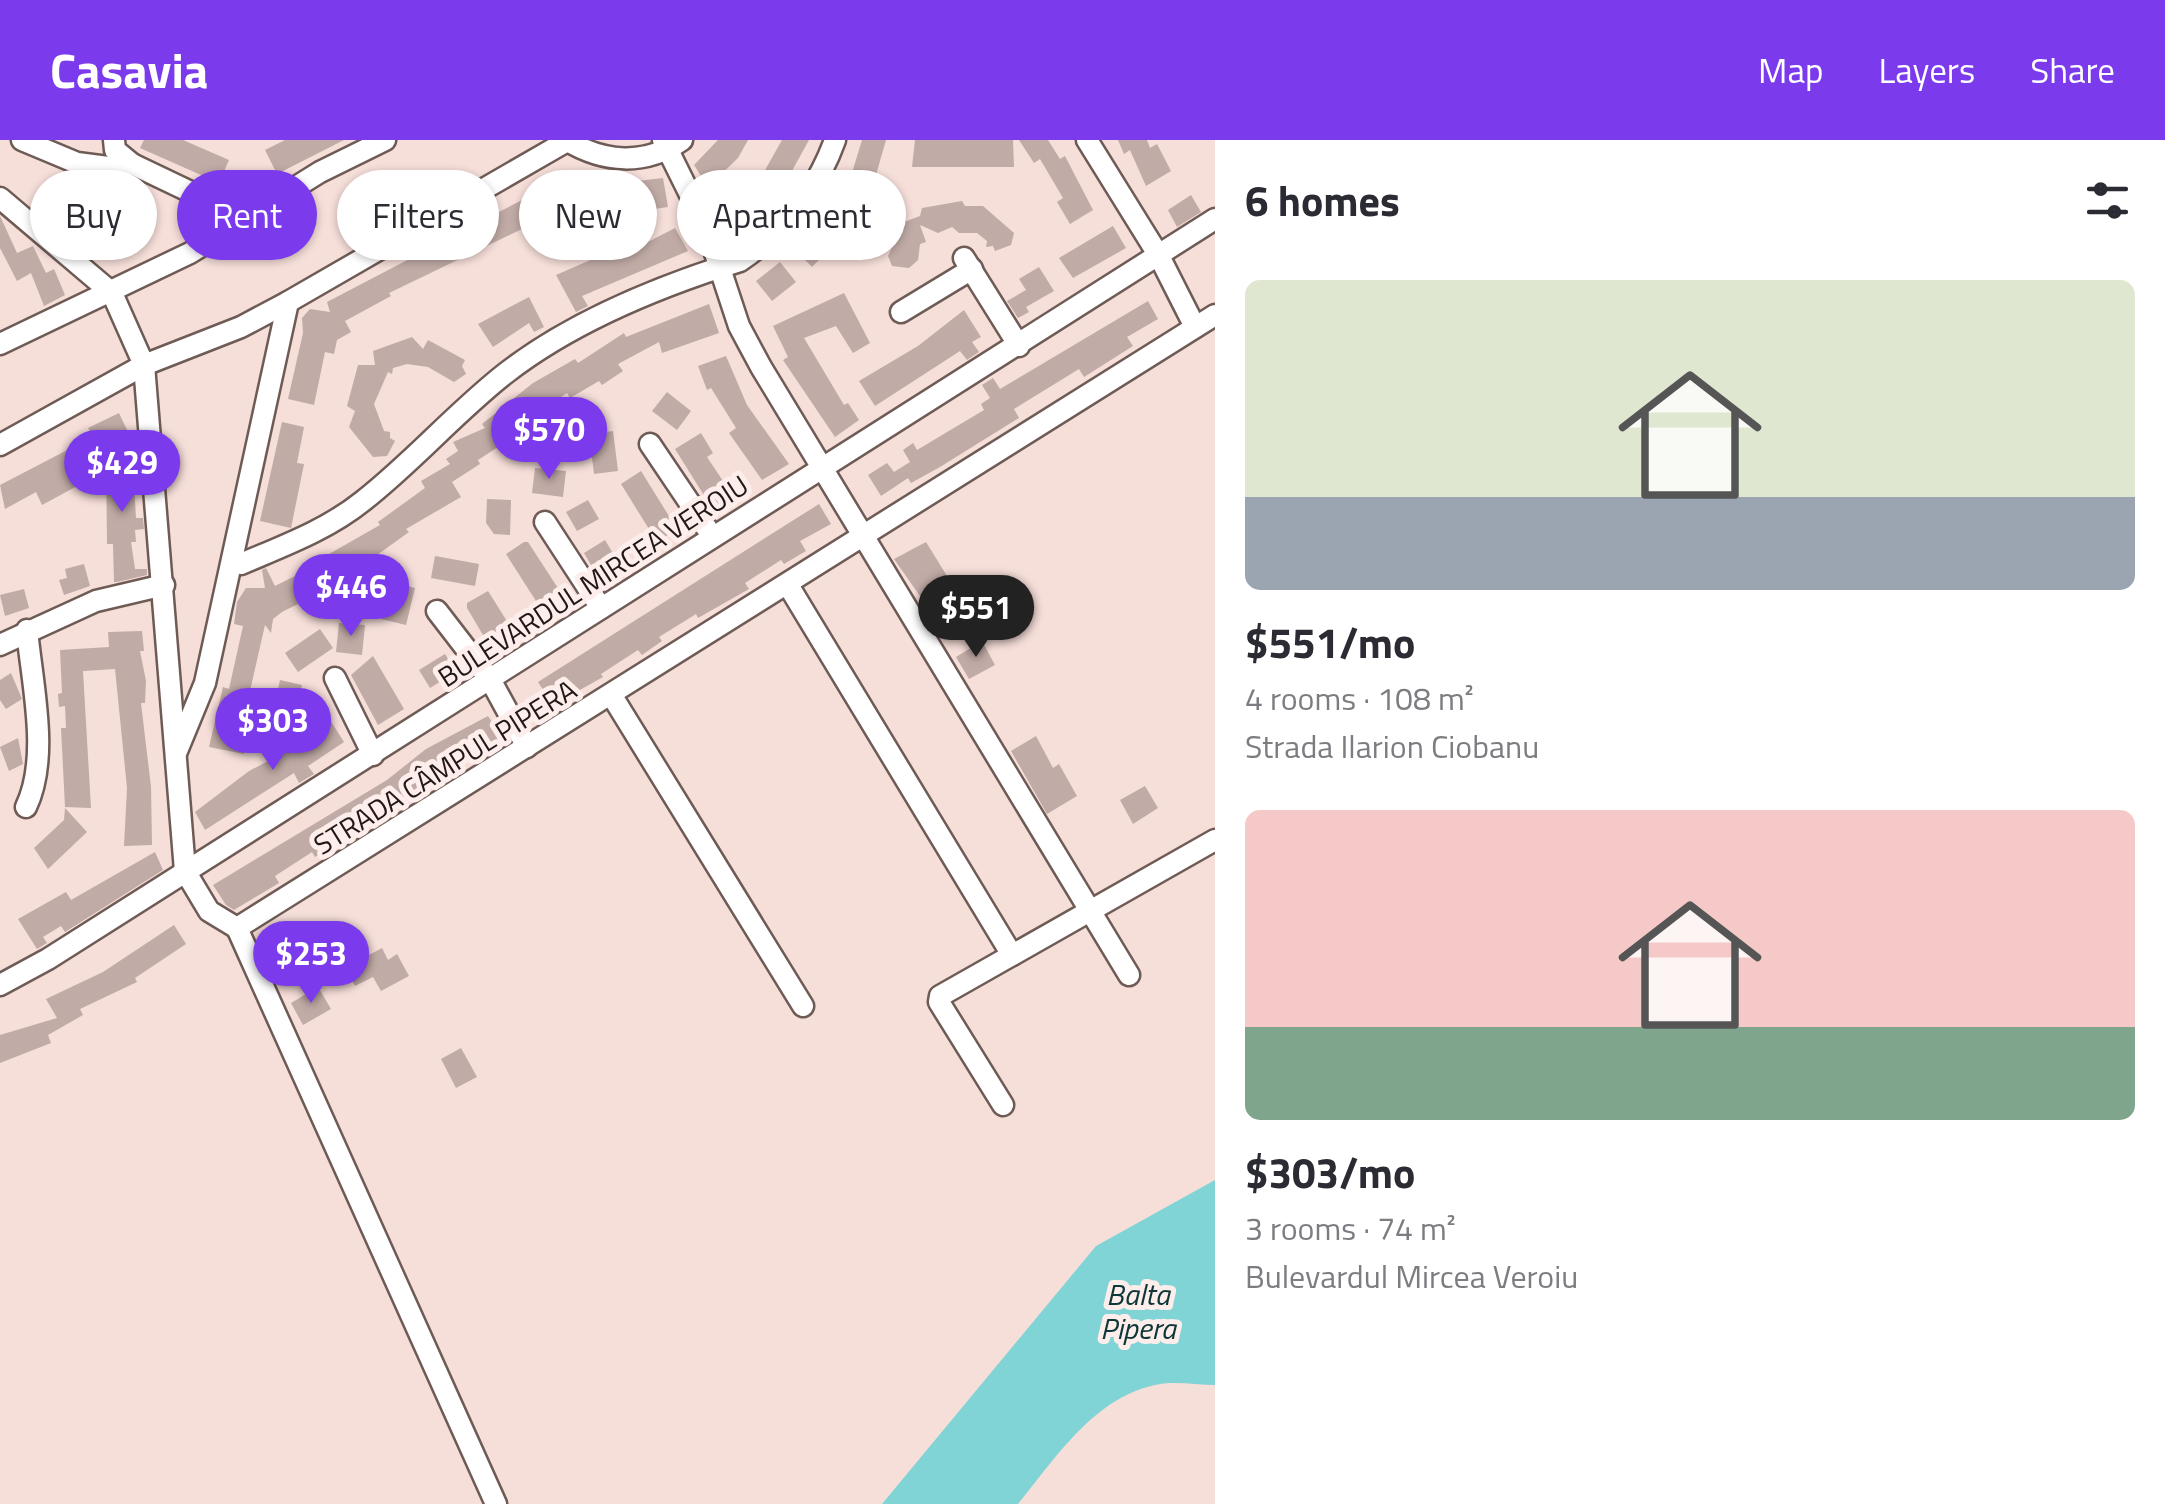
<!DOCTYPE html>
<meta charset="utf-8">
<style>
body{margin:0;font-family:"Titillium Web",sans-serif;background:#f2f2f3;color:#2b2b33;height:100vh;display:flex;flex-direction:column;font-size:38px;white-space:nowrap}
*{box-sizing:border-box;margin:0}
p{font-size:32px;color:#7c7c81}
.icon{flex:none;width:55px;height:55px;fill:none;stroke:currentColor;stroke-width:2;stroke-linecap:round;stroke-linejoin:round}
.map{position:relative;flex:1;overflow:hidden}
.drawer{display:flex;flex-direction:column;background:#fff;width:950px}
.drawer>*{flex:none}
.guide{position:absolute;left:30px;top:30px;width:950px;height:90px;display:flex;gap:20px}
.price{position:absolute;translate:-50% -85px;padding:0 22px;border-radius:35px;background:#7c3aed;color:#fff;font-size:32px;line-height:65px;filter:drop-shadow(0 2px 5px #0008)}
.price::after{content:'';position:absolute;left:50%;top:60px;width:30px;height:22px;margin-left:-15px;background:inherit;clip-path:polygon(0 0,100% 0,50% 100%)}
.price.current{background:#222;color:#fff}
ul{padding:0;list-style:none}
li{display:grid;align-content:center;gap:20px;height:530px;padding:0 30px}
li span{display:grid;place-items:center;height:310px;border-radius:15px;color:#555}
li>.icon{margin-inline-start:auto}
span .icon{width:180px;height:180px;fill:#fffc;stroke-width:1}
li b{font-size:42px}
h2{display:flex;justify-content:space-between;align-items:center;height:120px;padding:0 30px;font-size:42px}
.tag{padding:0 35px;border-radius:45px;background:#fff;box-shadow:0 2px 8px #0004;font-size:35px;line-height:90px}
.tag.current{background:#7c3aed;color:#fff}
header{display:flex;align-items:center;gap:60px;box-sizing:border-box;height:140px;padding:0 50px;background:#7c3aed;color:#fff}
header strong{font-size:48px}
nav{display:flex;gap:55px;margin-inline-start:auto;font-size:35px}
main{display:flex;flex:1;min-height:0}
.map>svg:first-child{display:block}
</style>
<header>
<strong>Casavia</strong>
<nav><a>Map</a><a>Layers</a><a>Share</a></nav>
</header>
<main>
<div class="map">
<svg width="1215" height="1364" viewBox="0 0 1215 1364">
<rect width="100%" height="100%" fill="#f6ded9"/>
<path fill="#80d4d6" d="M1215 1040V1245C1198 1245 1177 1241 1160 1244 1095 1255 1056 1318 1018 1364H882L1096 1106Z"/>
<g fill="#c1aba6">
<path d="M144 0H183L229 20 219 43 140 8Z"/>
<path d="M285 0H344L277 34 265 10Z"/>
<path d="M718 0H748L738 18 708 47 694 25Z"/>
<path d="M782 0H809L782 49 733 95 717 76 750 40 756 46Z"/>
<path d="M862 0H886L876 35 850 81 829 69 848 34 851 36Z"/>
<path d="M915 0H1013L1014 27H912Z"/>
<path d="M1019 0H1048L1060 19 1065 16 1093 70 1070 84 1057 62 1063 58 1040 19 1034 23Z"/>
<path d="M1118 0H1147L1150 8 1157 4 1171 31 1146 46 1130 10 1124 14Z"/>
<path d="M663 38 668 67 607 76 587 70 584 78 568 74 557 80 553 74 389 153 391 156 345 181 351 192 337 200 334 214 325 212 314 265 288 259 303 193 302 178 310 169 330 172 327 162 524 59 527 66 573 42 612 44Z"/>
<path d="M1191 55 1201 72 1177 87 1168 70Z"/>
<path d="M962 61 965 66H983L1014 93 1011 105 995 111 993 106 986 107 987 101 977 93H959L952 87 938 93 920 85 926 102 920 104 918 120 909 128 892 126 888 116 904 82 920 76 922 68Z"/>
<path d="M0 76 17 113 33 106 46 133 54 129 65 155 44 166 31 133 17 141 0 108Z"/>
<path d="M822 80 841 98 812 127 794 109Z"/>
<path d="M1113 86 1126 108 1073 138 1059 118Z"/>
<path d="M675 88 688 111 582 156 588 166 576 172 556 135 611 111 615 119Z"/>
<path d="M780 122 796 142 772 161 756 141Z"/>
<path d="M1039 127 1054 151 1026 167 1029 172 1018 178 1007 161 1026 150 1019 139Z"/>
<path d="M844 153 870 203 853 213 836 186 804 198 844 265 848 263 859 280 835 297 783 220 788 217 773 186Z"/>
<path d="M529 157 544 187 534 192 529 183 493 207 478 184Z"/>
<path d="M1148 161 1158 179 1127 197 1133 206 1084 237 1079 229 1014 269 1019 278 940 327 911 343 908 338 881 356 868 335 887 323 894 332 910 322 903 310 913 303 917 310 984 270 981 264 990 258 982 245 993 238 1000 249Z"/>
<path d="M709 164 719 193 662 213 659 202 618 224 623 231 602 245 599 241 570 258 567 253 530 277 501 298 504 303 478 320 480 324 452 342 461 357 406 389 409 392 334 446 282 472 273 479 271 493 265 485 242 586 249 588 244 614 209 607 223 547 229 549 243 486 234 484 237 462 246 448H265L262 430 266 428 275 446 331 418 329 414 380 385 378 382 425 348 421 341 450 324 446 319 458 311 453 302 485 288 482 284 533 243 575 219 578 223 624 193 626 197Z"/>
<path d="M964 170 981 197 972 202 979 212 967 220 960 211 875 266 859 241 918 206Z"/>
<path d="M412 197 423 209 428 200 465 220 462 226 466 234 454 242 428 227 407 224 393 228 392 234 388 232 374 264 384 291 390 292V298L395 301 387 316 373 317 349 287 355 271 347 266 358 225H375L373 211Z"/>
<path d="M726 216 747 265 789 324 762 340 729 293 736 288 711 248 707 250 698 226Z"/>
<path d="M667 252 691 271 677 290 652 271Z"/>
<path d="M119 273 129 294 100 308 88 288Z"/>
<path d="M282 282 304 287 297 323 304 324 291 388 260 381Z"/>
<path d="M613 291 618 331 594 334 589 294Z"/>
<path d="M701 293 713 313 707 317 735 359 715 373 675 309Z"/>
<path d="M75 306 92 338 42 365 36 352 5 369 0 345Z"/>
<path d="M106 313H132L136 378H143L144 389 135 390 136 402H131L135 429H147V435L117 442H114L113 404H107Z"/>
<path d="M535 328 566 331 563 357 532 353Z"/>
<path d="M641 331 677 389 657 402 621 344Z"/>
<path d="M487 359 511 360 510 395 494 394 486 383Z"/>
<path d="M588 360 599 379 577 391 566 372Z"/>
<path d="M819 364 831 384 800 401 806 411 784 424 781 420 745 443 749 449 698 478 696 474 659 497 662 501 642 515 638 510 601 534 603 537 553 565 538 542Z"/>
<path d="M605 400 624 432 602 444 584 413Z"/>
<path d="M524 402H528L565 459 543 472 506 414Z"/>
<path d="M926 402 947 436 920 456 894 419Z"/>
<path d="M435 416 479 424 475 446 431 438Z"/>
<path d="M84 424 90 446 64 455 59 440 67 438 65 429Z"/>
<path d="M390 442 415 448 406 485 381 479Z"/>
<path d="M24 449 29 468 5 476 0 455Z"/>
<path d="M488 451 517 497 493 512 467 468V463Z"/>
<path d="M339 483 365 485 362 515 336 512Z"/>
<path d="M320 489 333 508 298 532 285 513Z"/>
<path d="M142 491 144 511H140L146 541 145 563H141L151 647 152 705 124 706 127 648 115 529 83 531 91 668 65 667 61 588H66L65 566 59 567 58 554 62 553 60 510 109 507 108 492Z"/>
<path d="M982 501 995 525 969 539 956 517Z"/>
<path d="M445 514 456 532 430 548 419 530Z"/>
<path d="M373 516 404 569 378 585 351 535Z"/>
<path d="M11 533 22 559 6 569 0 560V540Z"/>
<path d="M280 540 302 545 296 573 274 569Z"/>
<path d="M327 575 344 602 308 626 314 634 299 643 294 633 205 690 195 672 249 631 312 598 306 588Z"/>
<path d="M488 576 503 599 452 631 446 622 415 641 422 651 315 717 312 712 275 736 279 743 234 770 226 765 213 745 387 640 426 609Z"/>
<path d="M1036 596 1053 628 1059 624 1077 656 1047 674 1011 611Z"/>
<path d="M18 598 23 624 9 631 0 607Z"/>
<path d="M1145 646 1158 668 1133 684 1120 660Z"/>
<path d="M65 668 87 692 48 729 34 708 64 680Z"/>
<path d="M155 712 163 730 65 792 61 786 43 797 47 803 37 809 18 779 66 752 71 760Z"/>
<path d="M174 785 186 804 135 838 137 842 80 869 83 875 48 895 51 903 0 923V895L57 878 46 859 103 832Z"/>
<path d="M382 808 388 820 397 814 409 836 381 851 373 837 355 846 345 828Z"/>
<path d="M318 847 331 869 303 885 291 863Z"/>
<path d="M461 908 477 937 456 948 441 919Z"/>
</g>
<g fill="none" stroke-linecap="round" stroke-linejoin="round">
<defs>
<g id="minor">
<path d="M22 0 77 23 108 27 132 24 245 78"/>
<path d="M114 0 115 10 132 24"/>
<path d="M566 0C604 23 645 26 682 0"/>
<path d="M663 0 707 89 739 186 761 227 1129 835"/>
<path d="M1087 0 1159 116 1195 187"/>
<path d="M0 58 112 153 144 225 185 731 209 771 237 788"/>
<path d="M964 118 1019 206"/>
<path d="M901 172 972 129"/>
<path d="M0 204 190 113 320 32 385 0"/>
<path d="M650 304 712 396"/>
<path d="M0 305 144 225 241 187 288 162 567 1"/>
<path d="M545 382 601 468"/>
<path d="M235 421 241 424C283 406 327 390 363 361 413 322 456 272 506 233 573 181 660 146 740 121 784 91 817 50 835 0"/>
<path d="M788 445 1012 815"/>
<path d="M437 471 491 541 527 607"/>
<path d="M0 505 96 461 164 445"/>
<path d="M335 538 373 615"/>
<path d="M612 556 803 866"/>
<path d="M177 611 205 543 288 162"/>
<path d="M26 667C50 617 32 544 27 490"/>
<path d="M237 788 1215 175"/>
<path d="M237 788 496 1364"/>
<path d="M0 845 48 819 1215 79"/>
<path d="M1003 965 939 862 940 856 1215 700"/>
</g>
</defs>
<use href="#minor" stroke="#6f5b56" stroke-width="25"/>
<use href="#minor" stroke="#fff" stroke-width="20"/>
</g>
<g text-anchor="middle" stroke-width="10" stroke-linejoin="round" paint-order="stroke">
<g font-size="28" fill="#201816" stroke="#fdeeeb">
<text transform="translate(593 441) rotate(-33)" y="10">BULEVARDUL MIRCEA VEROIU</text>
<text transform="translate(445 627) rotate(-32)" y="10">STRADA CÂMPUL PIPERA</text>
</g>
<g font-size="30" font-style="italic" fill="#0d3738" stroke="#fdeeeb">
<text x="1138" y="1165">Balta<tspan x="1138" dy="34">Pipera</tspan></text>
</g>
</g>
</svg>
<b class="price" style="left:549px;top:342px">$570</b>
<b class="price" style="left:122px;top:375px">$429</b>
<b class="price" style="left:351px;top:499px">$446</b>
<b class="price current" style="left:976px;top:520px">$551</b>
<b class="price" style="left:273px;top:633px">$303</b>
<b class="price" style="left:311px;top:866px">$253</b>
<div class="guide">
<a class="tag">Buy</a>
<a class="tag current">Rent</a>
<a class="tag">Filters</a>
<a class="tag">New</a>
<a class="tag">Apartment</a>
</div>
</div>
<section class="drawer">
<h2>6 homes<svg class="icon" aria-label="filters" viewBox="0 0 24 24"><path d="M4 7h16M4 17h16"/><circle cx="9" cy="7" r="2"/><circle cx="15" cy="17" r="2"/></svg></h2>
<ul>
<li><span style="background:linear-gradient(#dfe7d0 70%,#9aa5b1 0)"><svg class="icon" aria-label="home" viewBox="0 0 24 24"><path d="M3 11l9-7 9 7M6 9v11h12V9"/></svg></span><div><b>$551/mo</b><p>4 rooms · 108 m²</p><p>Strada Ilarion Ciobanu</p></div></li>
<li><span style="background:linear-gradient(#f6c9c9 70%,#7fa58c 0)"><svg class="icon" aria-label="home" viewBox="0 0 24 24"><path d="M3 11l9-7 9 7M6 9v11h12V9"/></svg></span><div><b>$303/mo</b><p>3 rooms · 74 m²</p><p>Bulevardul Mircea Veroiu</p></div></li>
</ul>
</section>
</main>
